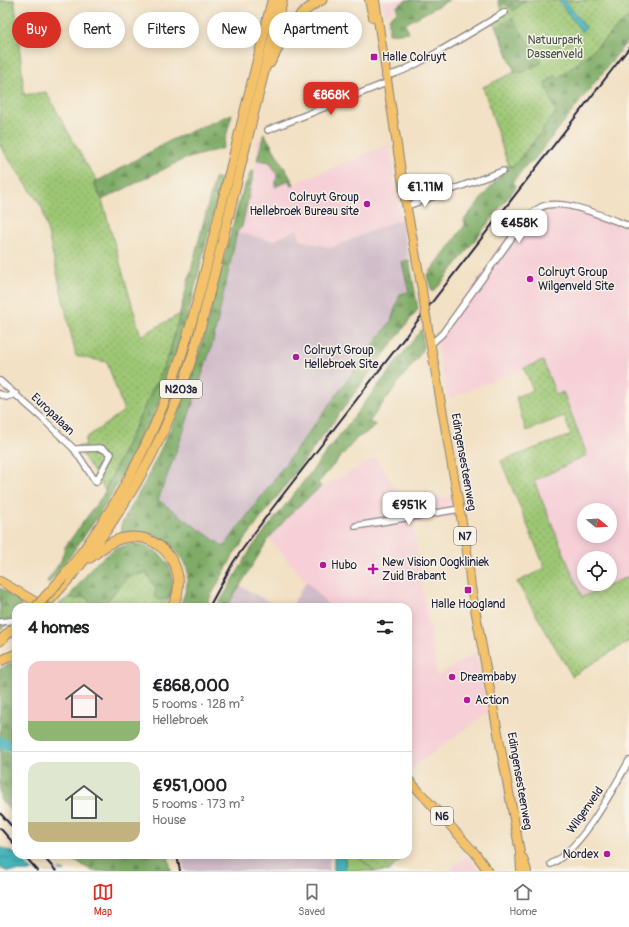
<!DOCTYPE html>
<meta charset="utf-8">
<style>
body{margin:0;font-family:Pangolin,sans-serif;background:#f6f6f6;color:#202124;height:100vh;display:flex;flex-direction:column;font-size:15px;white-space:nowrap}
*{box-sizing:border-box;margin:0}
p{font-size:13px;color:#757577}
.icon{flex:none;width:22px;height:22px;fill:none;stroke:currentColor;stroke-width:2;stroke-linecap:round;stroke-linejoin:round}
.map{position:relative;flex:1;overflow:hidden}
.side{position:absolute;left:12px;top:603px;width:400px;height:256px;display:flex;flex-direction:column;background:#fff;border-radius:12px;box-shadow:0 2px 10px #0003}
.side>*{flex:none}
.banner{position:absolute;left:12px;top:12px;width:400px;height:36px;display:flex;gap:8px}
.needle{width:26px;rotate:108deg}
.controls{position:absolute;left:577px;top:503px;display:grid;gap:8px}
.controls a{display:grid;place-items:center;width:40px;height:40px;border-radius:50%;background:#fff;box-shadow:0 2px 10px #0003;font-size:20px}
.price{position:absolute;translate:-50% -34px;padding:0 9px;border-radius:8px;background:#fff;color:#222;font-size:13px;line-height:26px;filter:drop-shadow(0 1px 2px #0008)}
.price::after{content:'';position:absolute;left:50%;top:24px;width:12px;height:9px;margin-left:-6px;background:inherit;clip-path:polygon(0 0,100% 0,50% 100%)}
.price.current{background:#d93025;color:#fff}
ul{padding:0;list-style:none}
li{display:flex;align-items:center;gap:12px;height:100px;padding:0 16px}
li+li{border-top:1px solid #e0e0e0}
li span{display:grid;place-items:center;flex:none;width:112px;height:80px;border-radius:12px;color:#555}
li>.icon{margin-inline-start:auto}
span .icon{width:48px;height:48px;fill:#fffc;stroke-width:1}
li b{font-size:17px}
h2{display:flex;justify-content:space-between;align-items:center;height:48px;padding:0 16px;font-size:17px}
.chip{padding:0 14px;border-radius:18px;background:#fff;box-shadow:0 2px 10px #0003;font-size:14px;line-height:36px}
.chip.current{background:#d93025;color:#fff}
.menu{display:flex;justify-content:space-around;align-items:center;height:56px;border-top:1px solid #e0e0e0;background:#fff;font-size:11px;color:#757577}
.menu a{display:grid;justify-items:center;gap:2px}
.menu .current{color:#d93025}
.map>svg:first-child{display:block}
</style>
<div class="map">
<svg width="629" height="871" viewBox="0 0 629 871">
<defs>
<pattern id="grass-dots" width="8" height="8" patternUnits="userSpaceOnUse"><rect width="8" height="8" fill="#9ec774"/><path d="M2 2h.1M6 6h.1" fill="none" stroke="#80a160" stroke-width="1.8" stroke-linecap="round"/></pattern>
<pattern id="forest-firs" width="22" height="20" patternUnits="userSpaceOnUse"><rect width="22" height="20" fill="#7eac66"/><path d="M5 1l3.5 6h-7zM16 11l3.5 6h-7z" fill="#678c55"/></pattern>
<pattern id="water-ripples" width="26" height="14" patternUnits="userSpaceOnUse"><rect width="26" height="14" fill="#47b6bd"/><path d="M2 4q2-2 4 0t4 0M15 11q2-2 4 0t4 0" fill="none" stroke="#3b949b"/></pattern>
</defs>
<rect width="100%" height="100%" fill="#f7f3e8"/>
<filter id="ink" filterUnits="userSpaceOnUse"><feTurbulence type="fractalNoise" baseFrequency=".025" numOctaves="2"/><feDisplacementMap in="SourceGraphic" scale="8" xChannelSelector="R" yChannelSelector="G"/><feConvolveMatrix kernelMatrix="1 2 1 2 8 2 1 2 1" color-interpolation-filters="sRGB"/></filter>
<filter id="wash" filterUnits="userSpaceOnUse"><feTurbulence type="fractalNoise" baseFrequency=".012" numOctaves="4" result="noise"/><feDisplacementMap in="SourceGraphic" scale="16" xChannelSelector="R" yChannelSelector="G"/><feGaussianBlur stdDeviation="0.9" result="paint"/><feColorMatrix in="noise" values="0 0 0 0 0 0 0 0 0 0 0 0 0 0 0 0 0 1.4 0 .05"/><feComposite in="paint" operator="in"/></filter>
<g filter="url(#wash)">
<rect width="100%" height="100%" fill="#f2e1c4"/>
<g fill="#f6cfd7" fill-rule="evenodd">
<path d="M382 0H406L385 15Z"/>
<path d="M264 133 294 184 389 144 401 219 331 248 301 240 297 229 273 241 237 232 257 160V142Z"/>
<path d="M554 209H567L629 229V576L582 598 534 480 587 455 563 393 557 395 543 361 448 399 437 349 439 334 525 214 534 222ZM584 510H610V536H584ZM584 558H610V584H584Z"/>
<path d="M376 458 403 501 451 497 453 517 412 524 437 676 476 652 488 712 411 769 408 766V607H291L306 581 269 538 294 510 321 487Z"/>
<path d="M466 856 478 871H448Z"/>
</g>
<g fill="#d1bdc9">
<path d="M401 219 409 260 402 262 409 292 400 294 391 321 224 547 158 501 182 436 213 342 237 232 273 241 297 229 301 240 331 248Z"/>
<path d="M307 581 330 607H291Z"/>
<path d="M240 586 278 607H227Z"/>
<path d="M181 855H330V857L328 871H185Z"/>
</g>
<g fill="url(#grass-dots)" stroke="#607458">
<path d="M0 0H14L18 27 24 95 46 92 86 164 98 181 94 183 102 200 141 336 180 314 169 355 105 490 77 446H85L86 438 124 411 107 362 76 356 42 207 0 146Z"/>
<path d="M498 0H629V29L511 174 483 87 515 72 494 21 502 10Z"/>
<path d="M543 361 556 395 563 392 587 455 534 481 582 597 629 576V641L572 676 517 582 545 568 501 461 571 435 564 416 526 431 516 397 533 390 524 368Z"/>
<path d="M147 573 157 588 160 600 170 598 164 607H102L128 576Z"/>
<path d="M86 596 91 607H68L59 604 69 597 77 599Z"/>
<path d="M356 855H403L404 857 388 871H374Z"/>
</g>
<g fill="url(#forest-firs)" stroke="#506750">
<path d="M407 0H449L405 24 409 32 389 34V18L397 12V6Z"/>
<path d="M498 0H527L513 11 505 3 500 5Z"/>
<path d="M629 16V39L533 161 528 163 513 181 516 187 440 285 432 292 427 276 465 225 464 220 508 166H514L556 113 545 83 555 76 560 77C585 58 607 38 629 16Z"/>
<path d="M512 18 542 62 524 72H515L497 28Z"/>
<path d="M232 114 223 148 182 160 102 200 94 183 173 139Z"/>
<path d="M264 133 294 184 291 186 289 180 275 187 277 175 270 162 257 160Z"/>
<path d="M251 171H254L242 227 237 232 213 342 182 436 158 500 224 547 391 321 400 294 409 292 402 262 409 260 418 309 234 554 205 607H179C185 596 191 577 186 565 180 550 159 537 144 534 137 532 129 533 122 532L121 525 145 482 178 413 201 346 240 198Z"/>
<path d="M215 178 222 179 185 327 175 364 163 395 140 446 101 512 61 569 48 584 47 581 61 561 65 547 103 495 169 355Z"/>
<path d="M422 329 423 350 369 422 376 425 371 430 357 438 318 483 321 487 294 510 269 538 227 607H217L251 549Z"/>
<path d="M133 543C162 548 180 568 170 598L160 600 155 597 156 588 146 573 128 576 102 607H91L86 596 77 599 69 597 94 565 114 549Z"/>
<path d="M0 588 18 598 22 607H16V615L0 630Z"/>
<path d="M16 660V746L0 740V669Z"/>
<path d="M0 748 16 758V817L0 799Z"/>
<path d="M68 855H168L171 871H93L71 859Z"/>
</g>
<path fill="#9ec774" stroke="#607458" d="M345 855H356L374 871H345Z"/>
<g fill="url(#water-ripples)" stroke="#346c7c">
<path d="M558 0H565L586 28 582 32Z"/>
<path d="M0 847 31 861 65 871H7L0 868Z"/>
<rect x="334" y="855" width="11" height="16"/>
</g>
<path fill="#f2e1c4" d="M19 855 56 866 61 871H33Z"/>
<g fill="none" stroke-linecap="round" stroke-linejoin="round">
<path stroke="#47b6bd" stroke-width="11" d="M0 742 16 748"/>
</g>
</g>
<g filter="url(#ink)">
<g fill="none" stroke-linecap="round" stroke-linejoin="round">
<defs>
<g id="minor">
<path d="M385 76C403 73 417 63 433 55 457 41 481 27 505 12"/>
<path d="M268 130 386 83"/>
<path d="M407 206 503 171"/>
<path d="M431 344 442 334 524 221C529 216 535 210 541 207 563 197 607 218 629 226"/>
<path d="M0 381 41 417 74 449 96 482 111 454 101 448 74 449"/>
<path d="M0 394 6 397 16 394"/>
<path d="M356 526 460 509"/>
<path d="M0 622 16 620"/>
<path d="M551 864C583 847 611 792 629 761"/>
</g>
<g id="primary">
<path d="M369 0 373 17"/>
<path d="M375 0 405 198 421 284"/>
<path d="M429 335 467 551 471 587 520 852 521 871"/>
<path d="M0 581 45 607"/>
<path d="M408 779 475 853 488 871"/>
<path d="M523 858 527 871"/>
</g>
<g id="trunk">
<path d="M270 63C284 38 294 13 322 0"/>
<path d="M90 558C101 550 111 540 124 538 163 530 192 574 172 607"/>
<path d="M63 577C113 515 151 443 177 368 195 317 207 263 220 211 236 149 251 87 266 26"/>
<path d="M51 599C105 541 147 473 177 400 195 355 206 306 218 259 237 182 255 105 275 29"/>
<path d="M0 641 16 626"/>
<path d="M0 661 16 654"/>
</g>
<g id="motorway">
<path d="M266 26 273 0"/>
<path d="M275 29 282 0"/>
</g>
</defs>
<use href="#minor" stroke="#8a8280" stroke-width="8"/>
<use href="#primary" stroke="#8a8280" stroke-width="10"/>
<use href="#trunk" stroke="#8a8280" stroke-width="11"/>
<use href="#motorway" stroke="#8a8280" stroke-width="12"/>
<use href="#minor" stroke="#fff" stroke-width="5.5"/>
<use href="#primary" stroke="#f3c26a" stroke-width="8"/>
<use href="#trunk" stroke="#f3c26a" stroke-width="9"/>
<use href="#motorway" stroke="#f3c26a" stroke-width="10"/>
<g stroke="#22223b" stroke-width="2">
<path d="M209 607 234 561 271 510 629 48"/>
<path d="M0 813 16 831"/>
<path d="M0 828 16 846"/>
<path d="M24 855 38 871"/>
<path d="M42 855 56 871"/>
<path d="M177 855 180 871"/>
</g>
<defs>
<path id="primary-bridge" d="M421 284 429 335"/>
<path id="trunk-bridge" d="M36 607 63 577"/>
</defs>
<use href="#primary-bridge" stroke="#8a8280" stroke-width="10" stroke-linecap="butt"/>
<use href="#trunk-bridge" stroke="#8a8280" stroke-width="11" stroke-linecap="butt"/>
<use href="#primary-bridge" stroke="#f3c26a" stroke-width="8"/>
<use href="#trunk-bridge" stroke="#f3c26a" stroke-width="9"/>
</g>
</g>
<g fill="#b5179e" stroke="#f7f3e8" stroke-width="1.5">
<rect x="370" y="53" width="8" height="8" rx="2"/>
<circle cx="367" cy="204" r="4"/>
<circle cx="530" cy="279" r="4"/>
<circle cx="296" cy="357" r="4"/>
<circle cx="323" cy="565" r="4"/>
<path d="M371 563h4v4h4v4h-4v4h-4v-4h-4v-4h4z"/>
<rect x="464" y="586" width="8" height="8" rx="2"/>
<circle cx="452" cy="677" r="4"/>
<circle cx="467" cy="700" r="4"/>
<circle cx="607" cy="854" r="4"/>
</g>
<g text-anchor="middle" stroke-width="3" stroke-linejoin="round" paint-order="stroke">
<g fill="#f7f3e8" stroke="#62616f" stroke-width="1">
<rect x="160" y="380" width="42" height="18" rx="3"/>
<rect x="454" y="527" width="22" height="18" rx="3"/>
<rect x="431" y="807" width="22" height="18" rx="3"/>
</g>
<g font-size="11" font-weight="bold" fill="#22223b">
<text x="181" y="393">N203a</text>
<text x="465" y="540">N7</text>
<text x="442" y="820">N6</text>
</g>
<g font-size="12" fill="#47544c" stroke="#f7f3e8">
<text x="555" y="44">Natuurpark<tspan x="555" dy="14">Dassenveld</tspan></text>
</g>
<g font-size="12" fill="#22223b" stroke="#f7f3e8" text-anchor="start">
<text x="382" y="61">Halle Colruyt</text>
<text x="359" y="201" text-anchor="end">Colruyt Group<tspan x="359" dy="14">Hellebroek Bureau site</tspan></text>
<text x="538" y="276">Colruyt Group<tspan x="538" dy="14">Wilgenveld Site</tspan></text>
<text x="304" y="354">Colruyt Group<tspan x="304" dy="14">Hellebroek Site</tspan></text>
<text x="382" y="566">New Vision Oogkliniek<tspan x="382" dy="14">Zuid Brabant</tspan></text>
<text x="331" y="569">Hubo</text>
<text x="468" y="608" text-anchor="middle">Halle Hoogland</text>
<text x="460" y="681">Dreambaby</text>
<text x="475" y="704">Action</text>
<text x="599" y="858" text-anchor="end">Nordex</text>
</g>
<g font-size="12" fill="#22223b" stroke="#f7f3e8">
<text transform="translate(53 414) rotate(44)" y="4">Europalaan</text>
<text transform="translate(464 462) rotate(80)" y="4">Edingensesteenweg</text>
<text transform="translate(520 781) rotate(80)" y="4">Edingensesteenweg</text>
<text transform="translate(585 810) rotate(-55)" y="4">Wilgenveld</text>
</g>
</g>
</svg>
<div class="controls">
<a><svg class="needle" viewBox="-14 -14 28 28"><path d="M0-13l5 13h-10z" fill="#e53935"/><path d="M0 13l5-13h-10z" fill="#757577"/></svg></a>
<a><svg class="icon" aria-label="locate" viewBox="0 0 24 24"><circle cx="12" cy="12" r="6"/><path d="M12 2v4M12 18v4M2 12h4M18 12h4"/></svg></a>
</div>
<b class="price current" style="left:331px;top:116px">€868K</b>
<b class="price" style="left:425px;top:208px">€1.11M</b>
<b class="price" style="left:519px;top:244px">€458K</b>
<b class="price" style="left:409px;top:526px">€951K</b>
<div class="banner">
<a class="chip current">Buy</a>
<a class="chip">Rent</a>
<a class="chip">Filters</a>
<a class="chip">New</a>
<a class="chip">Apartment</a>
</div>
<section class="side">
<h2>4 homes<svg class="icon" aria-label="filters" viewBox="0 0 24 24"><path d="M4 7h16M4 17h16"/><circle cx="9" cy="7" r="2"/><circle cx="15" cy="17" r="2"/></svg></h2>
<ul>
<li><span style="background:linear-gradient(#f6c9c9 75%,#8fb573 0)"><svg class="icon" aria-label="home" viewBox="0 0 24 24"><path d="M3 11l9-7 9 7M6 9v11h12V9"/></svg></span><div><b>€868,000</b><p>5 rooms · 128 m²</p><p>Hellebroek</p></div></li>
<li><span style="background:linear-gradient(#dfe7d0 75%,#c2b280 0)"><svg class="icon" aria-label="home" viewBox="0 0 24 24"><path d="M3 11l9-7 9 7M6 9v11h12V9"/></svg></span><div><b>€951,000</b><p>5 rooms · 173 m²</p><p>House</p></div></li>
</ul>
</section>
</div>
<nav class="menu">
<a class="current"><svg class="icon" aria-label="map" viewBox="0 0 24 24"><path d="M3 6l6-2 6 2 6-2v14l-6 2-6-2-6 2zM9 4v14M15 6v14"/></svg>Map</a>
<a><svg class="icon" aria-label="saved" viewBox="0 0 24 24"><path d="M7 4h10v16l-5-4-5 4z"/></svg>Saved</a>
<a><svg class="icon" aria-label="home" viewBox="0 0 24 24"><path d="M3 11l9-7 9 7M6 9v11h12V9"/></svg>Home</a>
</nav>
